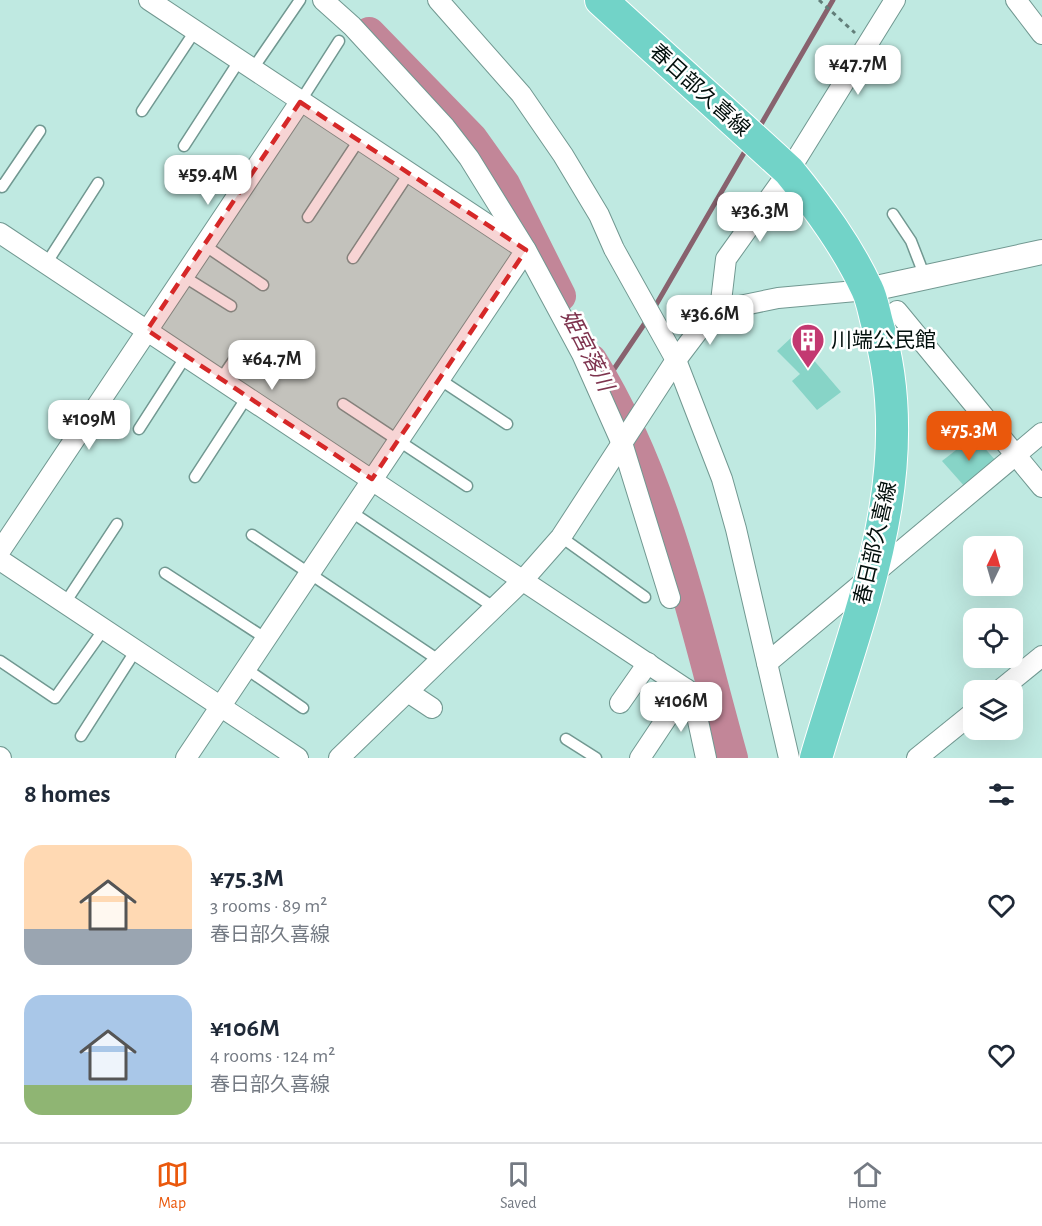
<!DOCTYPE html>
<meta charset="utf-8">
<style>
body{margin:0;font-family:"Alegreya Sans","Noto Sans JP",sans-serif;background:#f2f2f3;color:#1f2937;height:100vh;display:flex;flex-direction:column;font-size:22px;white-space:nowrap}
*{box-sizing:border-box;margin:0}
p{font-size:20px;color:#747a83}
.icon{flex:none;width:33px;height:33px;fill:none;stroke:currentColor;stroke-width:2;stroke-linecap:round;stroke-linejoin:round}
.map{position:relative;height:758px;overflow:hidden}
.side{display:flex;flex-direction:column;background:#fff;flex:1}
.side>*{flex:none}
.needle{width:39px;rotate:5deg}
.tools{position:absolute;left:963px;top:536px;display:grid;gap:12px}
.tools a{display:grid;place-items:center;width:60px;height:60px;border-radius:12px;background:#fff;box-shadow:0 6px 24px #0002;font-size:30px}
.price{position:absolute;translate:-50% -51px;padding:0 14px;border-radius:12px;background:#fff;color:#222;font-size:20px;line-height:39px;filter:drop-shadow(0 2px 3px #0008)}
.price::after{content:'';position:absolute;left:50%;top:36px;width:18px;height:14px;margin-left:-9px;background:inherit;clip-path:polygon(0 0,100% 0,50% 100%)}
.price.current{background:#ea580c;color:#fff}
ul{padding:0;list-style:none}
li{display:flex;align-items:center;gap:18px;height:150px;padding:0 24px}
li span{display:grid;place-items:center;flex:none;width:168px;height:120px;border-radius:18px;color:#555}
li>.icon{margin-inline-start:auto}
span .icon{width:72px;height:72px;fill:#fffc;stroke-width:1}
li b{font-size:26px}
h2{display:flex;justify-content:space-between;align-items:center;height:72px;padding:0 24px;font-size:26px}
.menu{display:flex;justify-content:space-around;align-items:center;height:84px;border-top:2px solid #e0e1e3;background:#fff;font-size:16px;color:#747a83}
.menu a{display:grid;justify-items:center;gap:3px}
.menu .current{color:#ea580c}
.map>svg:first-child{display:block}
</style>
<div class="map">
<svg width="1042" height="758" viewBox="0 0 1042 758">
<rect width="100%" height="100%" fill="#bfe9e1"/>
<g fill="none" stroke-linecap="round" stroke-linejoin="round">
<g stroke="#88626e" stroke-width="5">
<path d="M759 128 833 0"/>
<path d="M653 310 748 146"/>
<path d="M603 378 612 372 647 320"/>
</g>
<g stroke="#c28698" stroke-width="32">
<path d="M369 33 472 139 504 184 560 296"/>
<path d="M591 360C666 480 694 623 732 758"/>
</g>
</g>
<g fill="#87d4c7">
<path d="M793 336 841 392 817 410 792 381 800 374 777 351Z"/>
<path d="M974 436 996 461 966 488 942 461Z"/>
</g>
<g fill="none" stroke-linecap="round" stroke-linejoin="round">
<defs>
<g id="service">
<path d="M252 70 300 0"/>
<path d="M300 102 339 41"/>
<path d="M142 111 195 31"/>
<path d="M184 146 239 61"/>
<path d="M0 185 2 187 40 131"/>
<path d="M893 214 911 241 925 277"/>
<path d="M308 217 359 140"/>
<path d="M204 245 263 285"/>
<path d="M353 258 409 173"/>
<path d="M46 264 98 183"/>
<path d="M183 276 231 306"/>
<path d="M221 379 242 348"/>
<path d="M439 379 507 424"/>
<path d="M343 404 467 486"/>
<path d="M139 429 186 356"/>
<path d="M195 477 247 397"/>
<path d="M350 511 495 608"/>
<path d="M252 535 440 661"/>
<path d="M561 537 645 597"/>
<path d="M165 573 265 638"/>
<path d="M65 603 117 524"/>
<path d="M0 661 55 698 104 629"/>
<path d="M245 668 303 708"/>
<path d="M81 736 136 650"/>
<path d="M566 739 596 758"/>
</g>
<g id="minor">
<path d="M149 0 526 250 186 758"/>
<path d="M323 0 352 26 445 127 469 158 526 250 582 354 623 446 670 598"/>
<path d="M438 0 521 94 563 155 599 215 614 249 676 360 722 479 736 529 789 758"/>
<path d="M1016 0 1042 34"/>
<path d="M0 233 686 689 640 758"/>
<path d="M720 310 726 259 789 171 895 0"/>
<path d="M897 311 1042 487"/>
<path d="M0 551 300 102"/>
<path d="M0 560 298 758"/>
<path d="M767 663 1042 433"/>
<path d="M686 689 692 693 706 758"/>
<path d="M1000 690 1042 656"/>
<path d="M408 692 432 708"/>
<path d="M620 703 648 663"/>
<path d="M0 757 1 758"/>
<path d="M339 758 524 579 561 537 676 360 698 331 720 310 778 298 867 290"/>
<path d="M917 758 974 712"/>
</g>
<path id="tertiary" d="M867 290 1042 252"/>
<path id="primary" d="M601 0 789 171C819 208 847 246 867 289 872 299 874 312 877 323 922 470 857 618 816 758"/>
</defs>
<use href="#service" stroke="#719891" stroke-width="13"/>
<use href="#minor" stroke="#719891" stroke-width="22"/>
<use href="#tertiary" stroke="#719891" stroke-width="26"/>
<use href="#primary" stroke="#fff" stroke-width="34"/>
<path stroke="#627e79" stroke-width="3" stroke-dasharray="4.5 4.5" stroke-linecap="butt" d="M819 0 855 33"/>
<use href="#service" stroke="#fff" stroke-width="10"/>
<use href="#minor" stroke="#fff" stroke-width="20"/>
<use href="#tertiary" stroke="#fff" stroke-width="24"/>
<use href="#primary" stroke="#72d3c8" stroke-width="32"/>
</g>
<path fill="#d62828" fill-opacity="0.2" stroke="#d62828" stroke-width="4.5" stroke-dasharray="12 8" stroke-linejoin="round" d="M300 102 526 250 372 479 147 330Z"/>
<defs>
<symbol id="building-pin" viewBox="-11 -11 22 30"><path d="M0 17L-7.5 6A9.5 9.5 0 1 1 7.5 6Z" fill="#c33971" stroke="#fff"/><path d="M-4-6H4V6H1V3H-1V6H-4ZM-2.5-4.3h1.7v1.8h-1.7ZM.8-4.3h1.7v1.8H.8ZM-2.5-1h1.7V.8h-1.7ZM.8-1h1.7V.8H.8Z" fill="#fff"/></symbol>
</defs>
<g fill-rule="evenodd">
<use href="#building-pin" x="789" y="321" width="38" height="52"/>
</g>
<g text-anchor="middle" stroke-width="5" stroke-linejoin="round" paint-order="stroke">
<g font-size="21" fill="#020f0c" stroke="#fff">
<text transform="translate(700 90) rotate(42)" y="7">春日部久喜線</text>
<text transform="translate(875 543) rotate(-77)" y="7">春日部久喜線</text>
</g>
<g font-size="21" fill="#020f0c" stroke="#fff" text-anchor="start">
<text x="831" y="347">川端公民館</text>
</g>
<g font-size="22" font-style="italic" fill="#7e334e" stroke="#fff">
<text transform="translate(588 350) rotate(63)" y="8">姫宮落川</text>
</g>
</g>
</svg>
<div class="tools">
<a><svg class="needle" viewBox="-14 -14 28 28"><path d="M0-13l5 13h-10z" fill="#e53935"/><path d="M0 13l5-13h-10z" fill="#747a83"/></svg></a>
<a><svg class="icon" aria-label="locate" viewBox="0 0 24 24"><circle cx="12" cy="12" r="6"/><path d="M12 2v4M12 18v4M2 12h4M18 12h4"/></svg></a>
<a><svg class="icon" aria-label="layers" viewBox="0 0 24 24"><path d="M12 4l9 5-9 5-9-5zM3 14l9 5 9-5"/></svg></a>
</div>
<b class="price" style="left:858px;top:96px">¥47.7M</b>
<b class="price" style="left:208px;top:206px">¥59.4M</b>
<b class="price" style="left:760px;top:243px">¥36.3M</b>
<b class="price" style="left:710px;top:346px">¥36.6M</b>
<b class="price" style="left:272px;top:391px">¥64.7M</b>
<b class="price" style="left:89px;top:451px">¥109M</b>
<b class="price current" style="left:969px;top:462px">¥75.3M</b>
<b class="price" style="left:681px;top:733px">¥106M</b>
</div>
<section class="side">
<h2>8 homes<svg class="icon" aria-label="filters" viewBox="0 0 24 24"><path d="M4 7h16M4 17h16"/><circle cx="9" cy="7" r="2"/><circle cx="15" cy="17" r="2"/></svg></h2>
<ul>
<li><span style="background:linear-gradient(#ffd9b3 70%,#9aa5b1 0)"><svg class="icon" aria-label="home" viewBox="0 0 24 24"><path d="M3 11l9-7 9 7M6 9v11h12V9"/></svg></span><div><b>¥75.3M</b><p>3 rooms · 89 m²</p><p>春日部久喜線</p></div><svg class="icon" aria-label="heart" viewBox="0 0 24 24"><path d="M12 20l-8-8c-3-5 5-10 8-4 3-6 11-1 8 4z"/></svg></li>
<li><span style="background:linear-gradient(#a9c7e8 75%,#8fb573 0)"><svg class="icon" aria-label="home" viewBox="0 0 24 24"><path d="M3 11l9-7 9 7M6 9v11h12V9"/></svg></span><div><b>¥106M</b><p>4 rooms · 124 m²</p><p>春日部久喜線</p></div><svg class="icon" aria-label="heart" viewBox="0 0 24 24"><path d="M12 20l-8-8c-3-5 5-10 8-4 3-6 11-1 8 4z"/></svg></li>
</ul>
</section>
<nav class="menu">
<a class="current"><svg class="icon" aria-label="map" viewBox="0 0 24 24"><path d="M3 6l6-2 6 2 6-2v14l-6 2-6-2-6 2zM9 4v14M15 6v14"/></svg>Map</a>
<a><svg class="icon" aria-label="saved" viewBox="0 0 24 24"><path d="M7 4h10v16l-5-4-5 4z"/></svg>Saved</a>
<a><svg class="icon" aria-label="home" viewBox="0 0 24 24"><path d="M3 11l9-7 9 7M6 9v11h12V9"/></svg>Home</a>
</nav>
